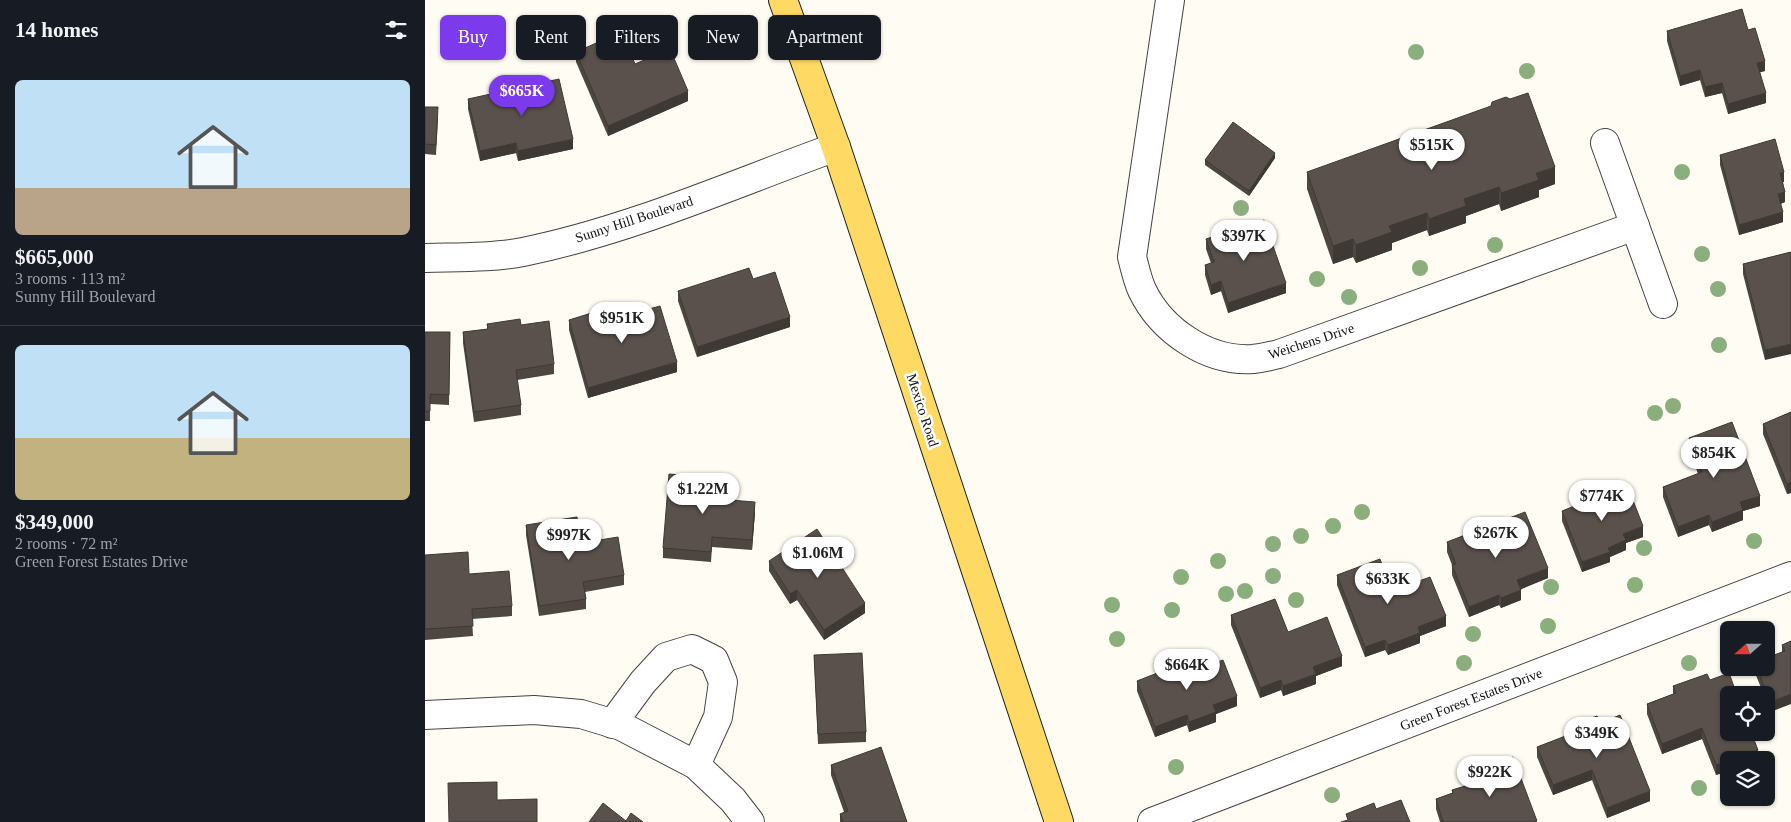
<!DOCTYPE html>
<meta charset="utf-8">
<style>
body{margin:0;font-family:"Times New Roman",serif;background:#242831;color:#f1f3f6;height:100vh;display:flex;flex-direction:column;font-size:19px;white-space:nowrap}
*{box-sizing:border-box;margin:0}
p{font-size:16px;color:#9ea1a6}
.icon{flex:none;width:28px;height:28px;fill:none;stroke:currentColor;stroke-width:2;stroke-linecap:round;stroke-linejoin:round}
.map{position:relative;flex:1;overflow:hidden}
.sheet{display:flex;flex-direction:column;background:#171b24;width:425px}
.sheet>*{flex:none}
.banner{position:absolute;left:15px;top:15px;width:475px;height:45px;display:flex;gap:10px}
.needle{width:32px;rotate:249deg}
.buttons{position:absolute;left:1295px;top:621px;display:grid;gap:10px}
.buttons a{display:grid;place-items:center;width:55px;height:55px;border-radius:8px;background:#171b24;box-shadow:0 1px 4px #0004;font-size:25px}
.price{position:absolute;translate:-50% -42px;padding:0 11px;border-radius:18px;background:#fff;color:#222;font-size:16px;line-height:32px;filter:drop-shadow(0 1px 2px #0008)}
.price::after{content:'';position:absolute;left:50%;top:30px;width:15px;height:11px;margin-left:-8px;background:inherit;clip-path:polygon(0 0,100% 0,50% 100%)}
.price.on{background:#7c3aed;color:#fff}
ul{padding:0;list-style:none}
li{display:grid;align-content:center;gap:10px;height:265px;padding:0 15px}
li+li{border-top:1px solid #363941}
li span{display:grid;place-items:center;height:155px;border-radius:8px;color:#555}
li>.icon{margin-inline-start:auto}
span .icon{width:90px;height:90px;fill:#fffc;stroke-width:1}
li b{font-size:21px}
h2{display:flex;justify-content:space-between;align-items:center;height:60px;padding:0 15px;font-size:21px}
.chip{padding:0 18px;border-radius:8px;background:#171b24;box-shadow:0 1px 4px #0004;font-size:18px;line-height:45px}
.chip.on{background:#7c3aed;color:#fff}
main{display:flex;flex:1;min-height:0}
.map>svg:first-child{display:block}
</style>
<main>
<section class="sheet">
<h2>14 homes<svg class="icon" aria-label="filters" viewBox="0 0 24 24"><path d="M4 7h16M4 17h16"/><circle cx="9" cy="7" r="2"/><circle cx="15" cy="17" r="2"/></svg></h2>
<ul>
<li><span style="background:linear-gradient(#bfe0f5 70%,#b9a48a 0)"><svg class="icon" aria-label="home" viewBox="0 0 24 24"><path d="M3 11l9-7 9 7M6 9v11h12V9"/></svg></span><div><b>$665,000</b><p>3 rooms · 113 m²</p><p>Sunny Hill Boulevard</p></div></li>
<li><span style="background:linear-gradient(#bfe0f5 60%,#c2b280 0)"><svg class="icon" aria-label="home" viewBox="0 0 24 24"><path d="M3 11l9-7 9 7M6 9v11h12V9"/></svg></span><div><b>$349,000</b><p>2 rooms · 72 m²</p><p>Green Forest Estates Drive</p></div></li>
</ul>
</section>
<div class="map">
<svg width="1366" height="822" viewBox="0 0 1366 822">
<rect width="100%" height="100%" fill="#fffdf3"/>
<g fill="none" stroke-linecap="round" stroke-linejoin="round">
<defs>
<g id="minor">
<path d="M745 0 707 257C710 268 712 279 717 290 736 330 782 362 828 359 836 358 846 356 854 354L1210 226"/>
<path d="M1180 143 1238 304"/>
<path d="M0 258C32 257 67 258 98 252 206 230 308 184 411 147"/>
<path d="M0 715 109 710 156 714 196 726 271 765 308 800 325 822"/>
<path d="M187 724 218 682 241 657 267 649 289 660 298 682 293 717 271 765"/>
<path d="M727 822 1366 576"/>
</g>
<path id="major" d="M358 0 411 147 634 822"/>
</defs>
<use href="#minor" stroke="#434343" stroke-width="30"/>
<use href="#major" stroke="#212121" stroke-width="30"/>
<use href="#minor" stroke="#fff" stroke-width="28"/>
<use href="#major" stroke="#feda64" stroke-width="28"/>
</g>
<g fill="#8bae7d">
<circle cx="991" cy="52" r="8"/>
<circle cx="1102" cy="71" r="8"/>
<circle cx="1257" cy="172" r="8"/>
<circle cx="816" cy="208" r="8"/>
<circle cx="1070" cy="245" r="8"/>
<circle cx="1277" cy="254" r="8"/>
<circle cx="995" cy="268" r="8"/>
<circle cx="892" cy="279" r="8"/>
<circle cx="1293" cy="289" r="8"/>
<circle cx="924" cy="297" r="8"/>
<circle cx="1294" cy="345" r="8"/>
<circle cx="1248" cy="406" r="8"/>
<circle cx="1230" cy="413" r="8"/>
<circle cx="937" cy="512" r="8"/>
<circle cx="908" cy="526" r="8"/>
<circle cx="876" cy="536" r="8"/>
<circle cx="1329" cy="541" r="8"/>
<circle cx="848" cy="544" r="8"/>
<circle cx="1219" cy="548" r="8"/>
<circle cx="793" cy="561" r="8"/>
<circle cx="848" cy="576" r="8"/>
<circle cx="756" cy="577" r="8"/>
<circle cx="1210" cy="585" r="8"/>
<circle cx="1126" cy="587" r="8"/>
<circle cx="820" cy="591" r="8"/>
<circle cx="801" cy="594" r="8"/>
<circle cx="871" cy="600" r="8"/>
<circle cx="687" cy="605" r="8"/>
<circle cx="747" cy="610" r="8"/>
<circle cx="1123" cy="626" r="8"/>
<circle cx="1048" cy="634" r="8"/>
<circle cx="692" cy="639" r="8"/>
<circle cx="1039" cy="663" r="8"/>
<circle cx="1264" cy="663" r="8"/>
<circle cx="751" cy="767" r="8"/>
<circle cx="1274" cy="788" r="8"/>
<circle cx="907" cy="795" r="8"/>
</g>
<g fill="#4d4641">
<path d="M1323 30 1340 71 1335 72 1341 103 1303 114 1297 93 1280 97 1275 80 1255 86 1242 41V31Z"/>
<path d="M151 52 263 101 183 136 151 62Z"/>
<path d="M43 99 148 149 93 161 91 153 55 161 43 109Z"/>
<path d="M0 107 13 117 11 155 0 154Z"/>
<path d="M1295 155 1359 182H1358L1360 202 1355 204 1358 222 1314 235 1295 165Z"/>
<path d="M850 158 824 196 780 165V160Z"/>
<path d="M882 172 1130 184 1114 190V197L1076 211 1074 204 1041 216V223L1004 236 1002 230 967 243V250L931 263 928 257 908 264 882 189Z"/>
<path d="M781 239 861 293 803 313 796 291 786 295 780 275V265L786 263 781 249Z"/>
<path d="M1366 252 1340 360 1318 274V264Z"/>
<path d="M328 279 365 327 272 357 253 301V291Z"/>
<path d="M175 317 252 372 163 398 144 330V320Z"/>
<path d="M62 324 96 325 129 364V374L92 380 96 405V415L49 422 38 343V332L62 329Z"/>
<path d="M0 332H25L24 405 5 404V421H0Z"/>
<path d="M1366 412V493L1362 494 1338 434V424Z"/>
<path d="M1264 438 1335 506 1318 511V520L1287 532 1284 525 1253 537 1238 497V487L1273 474 1264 448Z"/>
<path d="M294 488 293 499 330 512 327 550 287 547 286 562 238 558V548Z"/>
<path d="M1137 511 1218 537 1201 543V550L1185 557V562L1157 572 1137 521Z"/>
<path d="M101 525 156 543 199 575V585L160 592 161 599V609L114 616 101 535Z"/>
<path d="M1022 542 1123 578 1095 589 1096 600 1076 608 1074 605 1044 617 1027 575V565L1022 552Z"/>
<path d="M0 555 44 574 87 606V616L47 619 48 636 0 640Z"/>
<path d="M344 561 440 613 399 640 372 600 365 604 344 571Z"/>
<path d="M912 575 967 591 1021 626 995 636V643L963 655 960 650 940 657 912 585Z"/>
<path d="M806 615 863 632 917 666 891 676V684L858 696 856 690 835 698 806 625Z"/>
<path d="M1366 641 1345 712 1341 701V695H1339L1330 673V668H1341L1357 652V645Z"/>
<path d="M389 655 441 732V742L393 744Z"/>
<path d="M782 666 812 706 791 714V722L764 732 762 725 730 737 712 691V681Z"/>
<path d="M1285 680 1333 760 1291 775 1277 739 1237 754 1222 714V704L1248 694V686Z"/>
<path d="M1176 723 1225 801 1182 818 1167 780 1128 795 1112 757V747L1140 737V728Z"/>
<path d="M406 765 482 822H415V814L419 812 406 775Z"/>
<path d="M1056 769 1112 822H1015L1011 809V799L1027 793V790L1057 781 1056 779Z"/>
</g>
<g fill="#3f3935">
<path d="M1340 61V71L1332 73V63Z"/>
<path d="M1275 70V80L1255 86V76Z"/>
<path d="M1297 83V93L1280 97V87Z"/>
<path d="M263 91V101L183 136V126Z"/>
<path d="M1341 93V103L1303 114V104Z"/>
<path d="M148 139V149L93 161V151Z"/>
<path d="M91 143V153L55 161V151Z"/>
<path d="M850 153V158L824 196V191Z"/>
<path d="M1130 167V184L1114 190V197L1076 211V193L1111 173Z"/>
<path d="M1359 172V182L1355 183V173Z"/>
<path d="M1074 187V204L1041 216V223L1004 236V219L1039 199Z"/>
<path d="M1360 192V202L1353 205V194Z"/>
<path d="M1358 212V222L1314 235V225Z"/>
<path d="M1002 213V230L967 243V250L931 263V245L964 226Z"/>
<path d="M928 239V257L908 264V246Z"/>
<path d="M796 281V291L786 295V285Z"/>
<path d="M861 283V293L803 313V303Z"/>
<path d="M365 317V327L272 357V347Z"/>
<path d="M1366 344V354L1340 360V350Z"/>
<path d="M252 362V372L163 398V388Z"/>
<path d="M1366 482V493L1362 494V484Z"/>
<path d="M1335 496V506L1318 511V520L1287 532V522L1315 502Z"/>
<path d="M330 502V512L327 550V540Z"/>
<path d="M1284 515V525L1253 537V527Z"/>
<path d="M1218 526V537L1201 543V550L1185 557V562L1157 572V562L1183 548 1198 534Z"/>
<path d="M1123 568V578L1092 591V580Z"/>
<path d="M372 590V600L365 604V594Z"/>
<path d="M1096 590V600L1076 608V598Z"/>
<path d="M1074 595V605L1044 617V607Z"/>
<path d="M440 603V613L399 640V630Z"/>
<path d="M1021 616V626L995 636V643L963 655V645L993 627Z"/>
<path d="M960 640V650L940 657V647Z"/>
<path d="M917 656V666L891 676V684L858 696V686L888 667Z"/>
<path d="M856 680V690L835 698V688Z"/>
<path d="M1366 694V704L1345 712V702Z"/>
<path d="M812 696V706L791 714V722L764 732V722L788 705Z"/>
<path d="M762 715V725L730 737V727Z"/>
<path d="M1277 728V739L1237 754V744Z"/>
<path d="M1333 750V760H1306Z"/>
<path d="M1304 761V771L1291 775V765Z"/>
<path d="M1167 770V780L1128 795V785Z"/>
<path d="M1225 791V801L1182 818V808Z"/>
</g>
<g fill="#5a514c" stroke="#3f3935">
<path d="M1317 9 1323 30 1330 28 1340 61 1332 63 1341 93 1303 104 1297 83 1280 87 1275 70 1255 76 1242 31Z"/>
<path d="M196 32 210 64 245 49 263 91 183 126 151 52Z"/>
<path d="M134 79 148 139 93 151 91 143 55 151 43 99Z"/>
<path d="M1103 93 1130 167 1111 173 1114 180 1076 193 1074 187 1039 199 1041 206 1004 219 1002 213 964 226 967 232 931 245 928 239 908 246 882 172 1066 106 1067 102 1081 97 1085 99Z"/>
<path d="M0 107H13L11 145 0 144Z"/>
<path d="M808 122 850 153 824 191 780 160Z"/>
<path d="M1350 139 1359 172 1355 173 1360 192 1353 194 1358 212 1314 225 1295 155Z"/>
<path d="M839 220 861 283 803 303 796 281 786 285 780 265 789 262 781 239Z"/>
<path d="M1366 252V344L1340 350 1318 264Z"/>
<path d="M324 268 328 279 350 272 365 317 272 347 253 291Z"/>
<path d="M235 306 252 362 163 388 144 320 173 311 175 317 204 308 206 314Z"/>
<path d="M95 319 96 325 124 321 129 364 91 370 96 405 49 412 38 332 63 329 62 324Z"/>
<path d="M0 332H25L24 395 5 394V411H0Z"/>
<path d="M1366 412V482L1362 484 1338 424Z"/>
<path d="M1307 422 1335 496 1315 502 1318 510 1287 522 1284 515 1253 527 1238 487 1277 472 1264 438Z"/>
<path d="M244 474 294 478 292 499 330 502 327 540 287 537 286 552 238 548Z"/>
<path d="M1202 485 1218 526 1198 534 1201 540 1183 548 1185 552 1157 562 1137 511Z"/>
<path d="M1100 512 1123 568 1092 580 1096 590 1076 598 1074 595 1044 607 1027 565 1031 564 1022 542Z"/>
<path d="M152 517 156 543 193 537 199 575 158 582 161 599 114 606 101 525Z"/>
<path d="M392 529 440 603 399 630 372 590 365 594 344 561Z"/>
<path d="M43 552 44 574 84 571 87 606 47 609 48 626 0 629V555Z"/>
<path d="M955 559 967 591 1005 577 1021 616 993 627 995 633 963 645 960 640 940 647 912 575Z"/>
<path d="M850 599 863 632 902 617 917 656 888 667 891 674 858 686 856 680 835 688 806 615Z"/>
<path d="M1366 641V694L1345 702 1332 668H1341V658L1360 651 1357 645Z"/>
<path d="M437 653 441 732 393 734 389 655Z"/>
<path d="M778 655 782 666 798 660 812 696 788 705 791 712 764 722 762 715 730 727 712 681Z"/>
<path d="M1304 673 1312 695H1304V732H1326L1333 750 1304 760V761L1291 765 1277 728 1237 744 1222 704 1251 693 1248 686 1282 674 1285 680Z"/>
<path d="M1195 715 1225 791 1182 808 1167 770 1128 785 1112 747 1143 735 1140 728 1172 716 1176 723Z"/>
<path d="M456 747 482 822H418L415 814 423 811 406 765Z"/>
<path d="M1088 757 1112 821 1108 822H1018L1011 799 1028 793 1027 790 1060 780 1056 769Z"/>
<path d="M72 782V800L112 799V822H24L23 783Z"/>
<path d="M976 800 985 822H916L923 820 921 814 949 803 951 809Z"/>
<path d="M178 803 201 821 206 813 218 822H164Z"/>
</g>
<g text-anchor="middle" stroke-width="5" stroke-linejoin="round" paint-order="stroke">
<g font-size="14" fill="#101010" stroke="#fff">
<text transform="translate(209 219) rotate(-18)" y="5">Sunny Hill Boulevard</text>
<text transform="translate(886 341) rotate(-18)" y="5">Weichens Drive</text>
<text transform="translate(498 410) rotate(72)" y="5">Mexico Road</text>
<text transform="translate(1046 699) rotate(-21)" y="5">Green Forest Estates Drive</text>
</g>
</g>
</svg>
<div class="buttons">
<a><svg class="needle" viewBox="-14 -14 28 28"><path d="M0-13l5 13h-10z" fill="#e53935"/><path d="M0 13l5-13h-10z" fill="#9ea1a6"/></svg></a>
<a><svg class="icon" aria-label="locate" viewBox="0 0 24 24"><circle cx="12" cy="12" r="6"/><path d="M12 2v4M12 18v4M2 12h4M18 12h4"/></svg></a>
<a><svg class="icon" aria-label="layers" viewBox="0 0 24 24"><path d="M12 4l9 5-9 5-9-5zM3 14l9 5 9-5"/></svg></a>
</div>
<b class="price on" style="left:97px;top:117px">$665K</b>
<b class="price" style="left:1007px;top:171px">$515K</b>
<b class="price" style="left:819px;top:262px">$397K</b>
<b class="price" style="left:197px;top:344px">$951K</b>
<b class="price" style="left:1289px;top:479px">$854K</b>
<b class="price" style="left:278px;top:515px">$1.22M</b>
<b class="price" style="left:1177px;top:522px">$774K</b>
<b class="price" style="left:1071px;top:559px">$267K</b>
<b class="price" style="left:144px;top:561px">$997K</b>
<b class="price" style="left:393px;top:579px">$1.06M</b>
<b class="price" style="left:963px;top:605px">$633K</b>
<b class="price" style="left:762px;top:691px">$664K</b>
<b class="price" style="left:1172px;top:759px">$349K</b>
<b class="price" style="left:1065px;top:798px">$922K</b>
<div class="banner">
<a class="chip on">Buy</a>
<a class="chip">Rent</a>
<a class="chip">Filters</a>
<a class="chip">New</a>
<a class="chip">Apartment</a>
</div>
</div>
</main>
